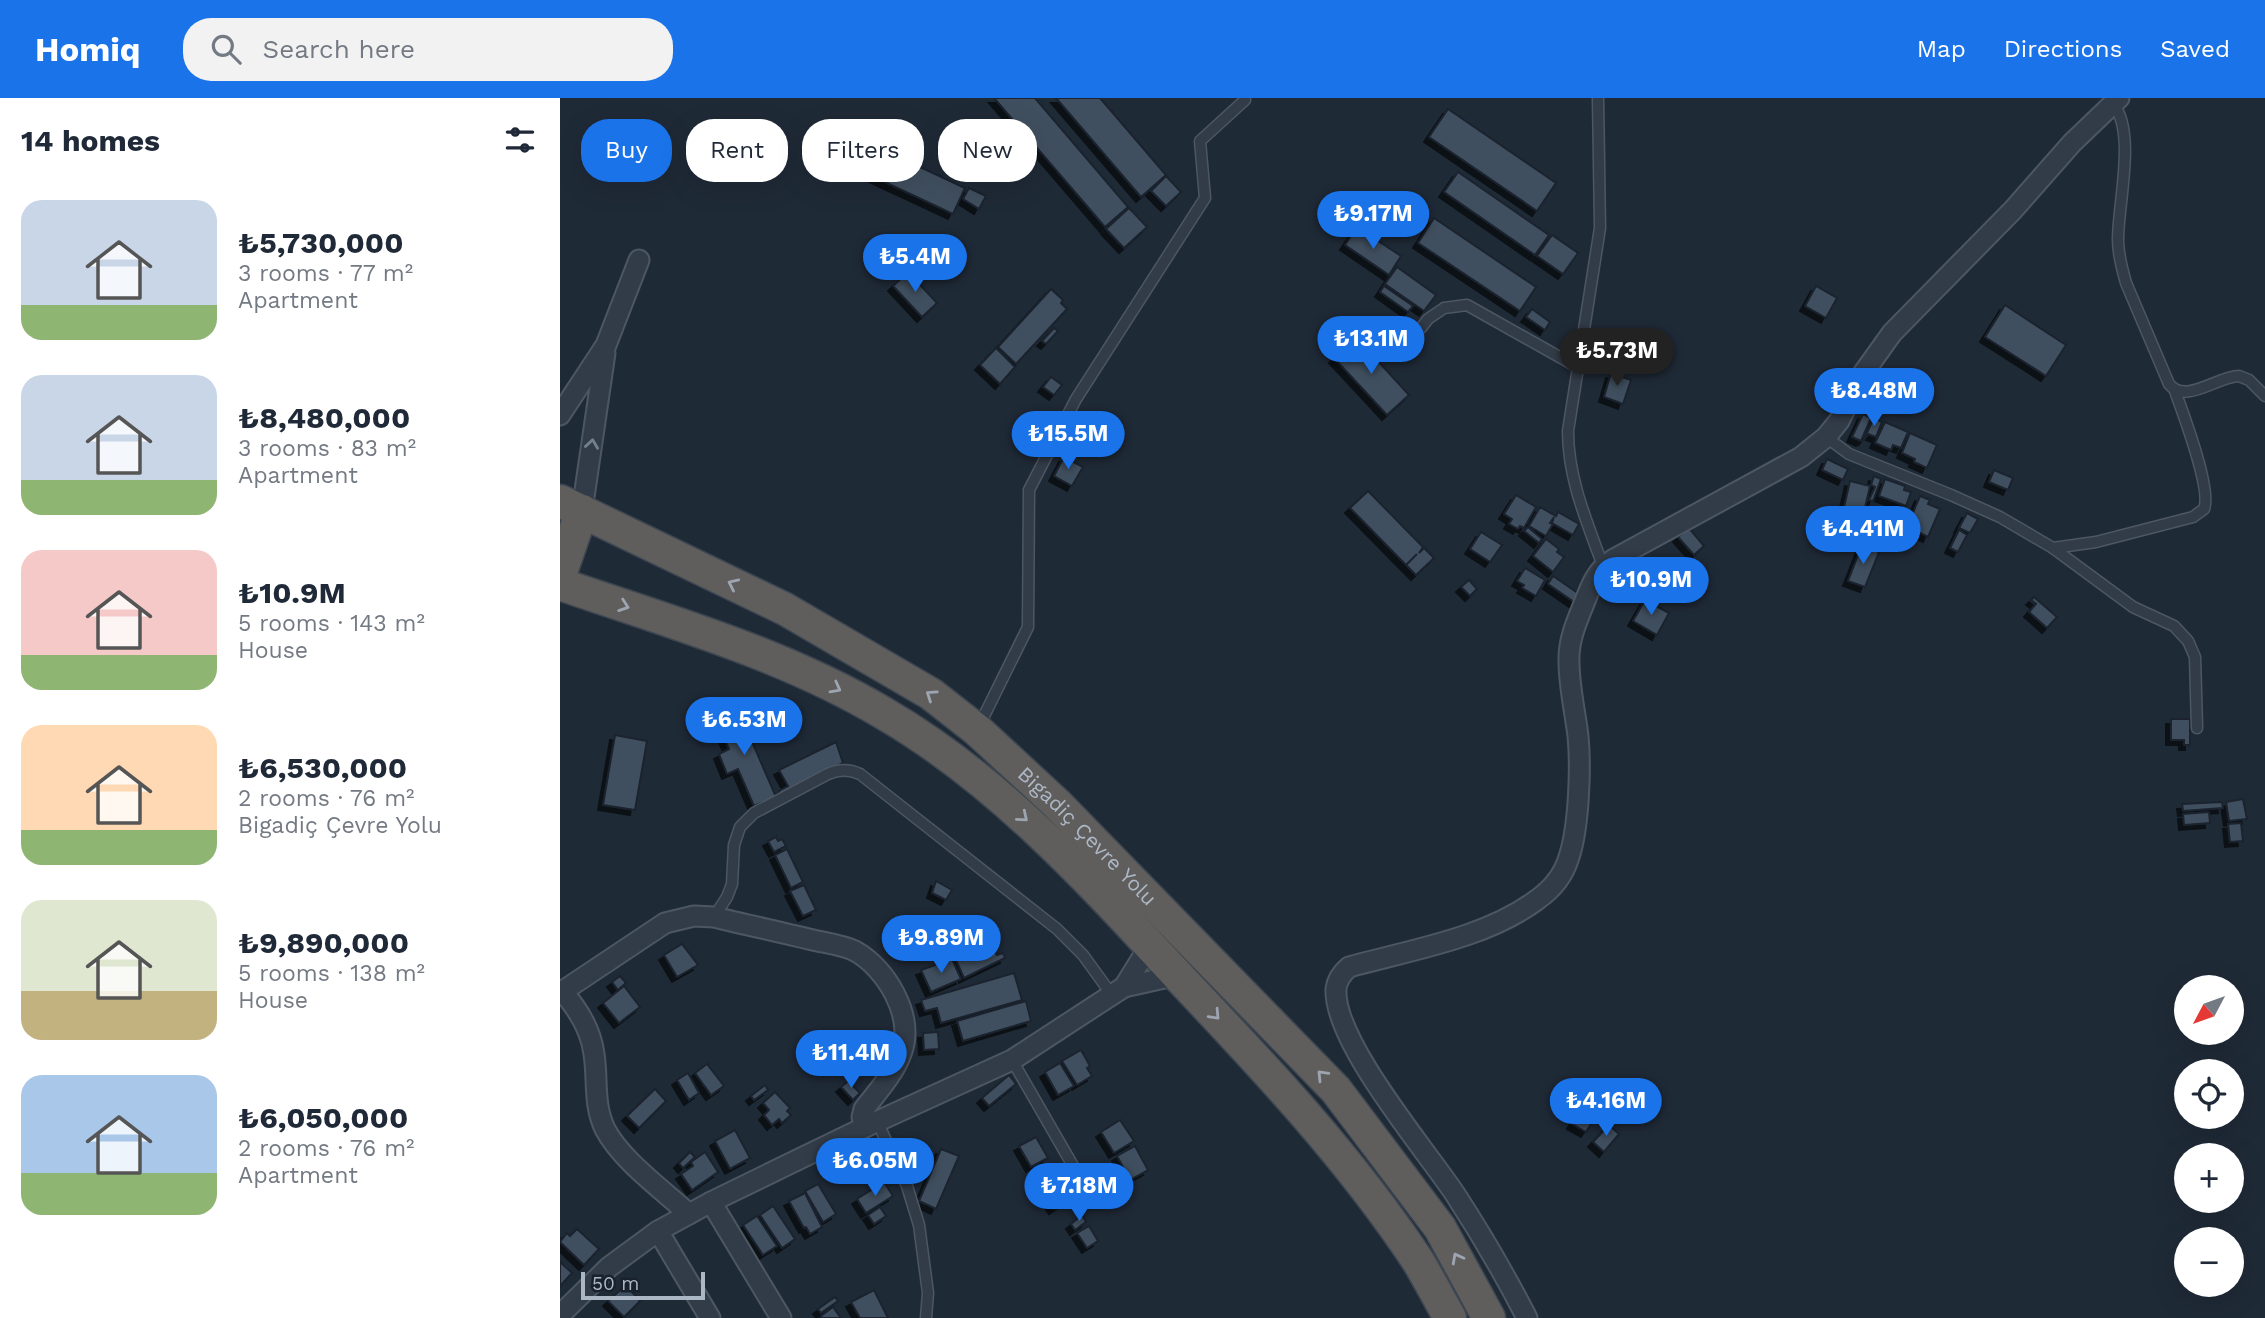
<!DOCTYPE html>
<meta charset="utf-8">
<style>
body{margin:0;font-family:"Work Sans",sans-serif;background:#f2f2f3;color:#1f2937;height:100vh;display:flex;flex-direction:column;font-size:26px;white-space:nowrap}
*{box-sizing:border-box;margin:0}
p{font-size:23px;color:#747a83}
.icon{flex:none;width:38px;height:38px;fill:none;stroke:currentColor;stroke-width:2;stroke-linecap:round;stroke-linejoin:round}
.map{position:relative;flex:1;overflow:hidden}
.panel{display:flex;flex-direction:column;background:#fff;width:560px}
.panel>*{flex:none}
.guide{position:absolute;left:21px;top:21px;width:665px;height:63px;display:flex;gap:14px}
.needle{width:46px;rotate:229deg}
.controls{position:absolute;left:1614px;top:877px;display:grid;gap:14px}
.controls a{display:grid;place-items:center;width:70px;height:70px;border-radius:50%;background:#fff;box-shadow:0 7px 28px #0002;font-size:35px}
.scale{position:absolute;left:21px;bottom:18px;width:124px;box-sizing:border-box;padding-left:7px;border:4px solid #acb7c5;border-top:0;font-size:19px;line-height:24px;white-space:nowrap;color:#acb7c5;-webkit-text-stroke:5px #18212c;paint-order:stroke}
.price{position:absolute;translate:-50% -60px;padding:0 16px;border-radius:24px;background:#1a73e8;color:#fff;font-size:23px;line-height:46px;filter:drop-shadow(0 2px 4px #0008)}
.price::after{content:'';position:absolute;left:50%;top:42px;width:21px;height:16px;margin-left:-10px;background:inherit;clip-path:polygon(0 0,100% 0,50% 100%)}
.price.current{background:#222;color:#fff}
ul{padding:0;list-style:none}
li{display:flex;align-items:center;gap:21px;height:175px;padding:0 21px}
li span{display:grid;place-items:center;flex:none;width:196px;height:140px;border-radius:21px;color:#555}
li>.icon{margin-inline-start:auto}
span .icon{width:84px;height:84px;fill:#fffc;stroke-width:1}
li b{font-size:30px}
h2{display:flex;justify-content:space-between;align-items:center;height:84px;padding:0 21px;font-size:30px}
.chip{padding:0 24px;border-radius:28px;background:#fff;box-shadow:0 7px 28px #0002;font-size:24px;line-height:63px}
.chip.current{background:#1a73e8;color:#fff}
header{display:flex;align-items:center;gap:42px;box-sizing:border-box;height:98px;padding:0 35px;background:#1a73e8;color:#fff}
header strong{font-size:33px}
nav{display:flex;gap:38px;margin-inline-start:auto;font-size:24px}
.search{width:490px;height:63px;background:#f2f2f3;display:flex;align-items:center;gap:18px;box-sizing:border-box;padding:0 24px;border-radius:28px;color:#747a83;font-size:26px}
main{display:flex;flex:1;min-height:0}
.map>svg:first-child{display:block}
</style>
<header>
<strong>Homiq</strong>
<div class="search"><svg class="icon" aria-label="search" viewBox="0 0 24 24"><circle cx="10" cy="10" r="6"/><path d="M15 15l6 6"/></svg>Search here</div>
<nav><a>Map</a><a>Directions</a><a>Saved</a></nav>
</header>
<main>
<section class="panel">
<h2>14 homes<svg class="icon" aria-label="filters" viewBox="0 0 24 24"><path d="M4 7h16M4 17h16"/><circle cx="9" cy="7" r="2"/><circle cx="15" cy="17" r="2"/></svg></h2>
<ul>
<li><span style="background:linear-gradient(#c9d6e8 75%,#8fb573 0)"><svg class="icon" aria-label="home" viewBox="0 0 24 24"><path d="M3 11l9-7 9 7M6 9v11h12V9"/></svg></span><div><b>₺5,730,000</b><p>3 rooms · 77 m²</p><p>Apartment</p></div></li>
<li><span style="background:linear-gradient(#c9d6e8 75%,#8fb573 0)"><svg class="icon" aria-label="home" viewBox="0 0 24 24"><path d="M3 11l9-7 9 7M6 9v11h12V9"/></svg></span><div><b>₺8,480,000</b><p>3 rooms · 83 m²</p><p>Apartment</p></div></li>
<li><span style="background:linear-gradient(#f6c9c9 75%,#8fb573 0)"><svg class="icon" aria-label="home" viewBox="0 0 24 24"><path d="M3 11l9-7 9 7M6 9v11h12V9"/></svg></span><div><b>₺10.9M</b><p>5 rooms · 143 m²</p><p>House</p></div></li>
<li><span style="background:linear-gradient(#ffd9b3 75%,#8fb573 0)"><svg class="icon" aria-label="home" viewBox="0 0 24 24"><path d="M3 11l9-7 9 7M6 9v11h12V9"/></svg></span><div><b>₺6,530,000</b><p>2 rooms · 76 m²</p><p>Bigadiç Çevre Yolu</p></div></li>
<li><span style="background:linear-gradient(#dfe7d0 65%,#c2b280 0)"><svg class="icon" aria-label="home" viewBox="0 0 24 24"><path d="M3 11l9-7 9 7M6 9v11h12V9"/></svg></span><div><b>₺9,890,000</b><p>5 rooms · 138 m²</p><p>House</p></div></li>
<li><span style="background:linear-gradient(#a9c7e8 70%,#8fb573 0)"><svg class="icon" aria-label="home" viewBox="0 0 24 24"><path d="M3 11l9-7 9 7M6 9v11h12V9"/></svg></span><div><b>₺6,050,000</b><p>2 rooms · 76 m²</p><p>Apartment</p></div></li>
</ul>
</section>
<div class="map">
<svg width="1705" height="1220" viewBox="0 0 1705 1220">
<defs>
<filter id="shadow"><feDropShadow dx="-5" dy="5" stdDeviation="0" flood-color="#0009"/></filter>
</defs>
<rect width="100%" height="100%" fill="#1f2a37"/>
<g fill="#41505f" stroke="#1a232e" stroke-width="2" filter="url(#shadow)">
<path d="M434 0H475L568 109 545 129Z"/>
<path d="M496 0H540L606 77 581 99Z"/>
<path d="M888 11 996 85 977 113 869 39Z"/>
<path d="M281 32 405 90 393 116 269 58Z"/>
<path d="M898 74 989 137 975 157 884 94Z"/>
<path d="M606 78 621 94 606 108 591 93Z"/>
<path d="M409 90 426 98 419 111 403 101Z"/>
<path d="M569 110 587 129 564 150 546 131Z"/>
<path d="M874 120 976 189 960 213 858 145Z"/>
<path d="M797 129 841 158 829 177 785 147Z"/>
<path d="M992 137 1018 155 1003 176 977 158Z"/>
<path d="M837 169 876 197 864 213 825 186Z"/>
<path d="M348 174 377 205 362 219 333 188Z"/>
<path d="M824 188 853 208 848 214 820 194Z"/>
<path d="M1256 188 1277 200 1266 220 1245 208Z"/>
<path d="M491 191 503 202 501 205 507 211 456 266 438 249Z"/>
<path d="M1445 207 1506 247 1486 278 1425 239Z"/>
<path d="M972 211 990 224 985 232 966 219Z"/>
<path d="M494 230 498 233 486 246 482 243Z"/>
<path d="M796 239 849 297 827 317 774 260Z"/>
<path d="M436 250 455 269 440 286 420 267Z"/>
<path d="M1051 275 1071 282 1063 306 1044 299Z"/>
<path d="M491 279 502 287 494 297 483 289Z"/>
<path d="M1303 316 1311 320 1301 343 1292 339Z"/>
<path d="M1314 320 1322 324 1316 339 1308 336 1303 343Z"/>
<path d="M1325 324 1348 334 1341 350 1333 347 1331 352 1315 345Z"/>
<path d="M1350 335 1377 347 1367 370 1354 364 1355 361 1342 355Z"/>
<path d="M504 359 523 369 512 388 494 378Z"/>
<path d="M1267 361 1288 371 1283 382 1262 372Z"/>
<path d="M1434 372 1453 380 1448 392 1429 384Z"/>
<path d="M1314 378 1321 381 1313 403 1309 402 1315 389 1311 387Z"/>
<path d="M1325 381 1345 388 1344 392 1351 394 1346 408 1319 398Z"/>
<path d="M1290 383 1310 388 1302 423 1282 418Z"/>
<path d="M808 393 863 449 859 455 864 450 874 460 856 477 846 467 857 456 846 467 790 410Z"/>
<path d="M956 397 976 409 964 430 960 428 958 431 949 426 952 421 944 416Z"/>
<path d="M1360 398 1370 402 1368 406 1380 411 1368 439 1356 433 1359 428 1352 425 1355 418 1352 417Z"/>
<path d="M980 409 996 418 998 414 1019 426 1013 437 992 425 994 419 990 425 993 426 986 438 969 428Z"/>
<path d="M1407 415 1418 421 1410 435 1399 430Z"/>
<path d="M968 429 982 441 979 445 964 433Z"/>
<path d="M1129 430 1144 448 1134 457 1118 439Z"/>
<path d="M1399 432 1407 437 1398 454 1390 450Z"/>
<path d="M921 434 942 447 930 464 910 451Z"/>
<path d="M986 441 999 451 997 454 1004 459 993 474 973 458Z"/>
<path d="M1302 447 1319 454 1305 489 1288 483Z"/>
<path d="M965 470 985 482 976 498 962 490 964 487 957 483Z"/>
<path d="M993 478 1022 498 1017 506 988 486Z"/>
<path d="M909 482 917 491 910 498 901 489Z"/>
<path d="M1474 499 1497 519 1487 530 1469 514 1476 506 1471 502Z"/>
<path d="M1085 502 1109 515 1097 537 1073 523Z"/>
<path d="M177 609 216 699 194 708 178 671 167 676 159 656 169 651 155 618Z"/>
<path d="M1611 621H1630V647H1624V642H1611Z"/>
<path d="M55 637 87 643 75 712 43 707Z"/>
<path d="M276 644 283 665 221 696 219 693 228 688 219 672Z"/>
<path d="M1683 701 1687 721 1669 723 1666 704Z"/>
<path d="M1662 704 1663 710 1623 713 1622 706Z"/>
<path d="M1649 714 1650 725 1624 727 1623 716Z"/>
<path d="M1681 725 1683 743 1670 744 1668 726Z"/>
<path d="M216 739 218 743 222 741 226 748 214 754 208 743Z"/>
<path d="M227 751 243 784 231 790 215 757Z"/>
<path d="M376 783 392 792 386 802 372 795Z"/>
<path d="M244 787 256 812 243 818 230 793Z"/>
<path d="M431 844 437 857 443 855 445 860 404 880 395 860Z"/>
<path d="M122 846 138 867 117 879 104 857Z"/>
<path d="M392 861 401 881 371 894 361 872Z"/>
<path d="M454 875 462 902 381 925 377 910 365 913 361 902Z"/>
<path d="M60 878 66 885 58 892 52 884Z"/>
<path d="M64 888 80 909 59 925 43 905Z"/>
<path d="M466 903 471 923 403 943 397 923Z"/>
<path d="M378 934 379 951 364 952 363 935Z"/>
<path d="M521 952 530 968 527 970 532 978 517 987 502 963Z"/>
<path d="M500 965 514 988 498 997 485 974Z"/>
<path d="M147 966 164 988 151 997 135 975Z"/>
<path d="M128 975 139 995 129 1002 117 982Z"/>
<path d="M449 977 456 986 429 1008 422 1000Z"/>
<path d="M288 983 300 995 293 1002 281 989Z"/>
<path d="M1032 984 1046 989 1038 1011 1024 1006Z"/>
<path d="M205 987 208 992 194 1002 191 998Z"/>
<path d="M95 991 106 1003 79 1030 67 1018Z"/>
<path d="M215 994 230 1010 227 1013 231 1017 222 1025 219 1021 212 1027 204 1017 209 1012 203 1005Z"/>
<path d="M1023 1006 1038 1015 1026 1034 1012 1026Z"/>
<path d="M560 1022 574 1043 554 1055 541 1034Z"/>
<path d="M1049 1027 1059 1036 1044 1054 1033 1044Z"/>
<path d="M175 1032 190 1060 170 1071 155 1043Z"/>
<path d="M476 1039 488 1060 471 1069 459 1048Z"/>
<path d="M575 1048 588 1072 570 1082 557 1058Z"/>
<path d="M381 1051 399 1058 376 1111 359 1103Z"/>
<path d="M130 1054 135 1059 123 1070 119 1065Z"/>
<path d="M145 1054 158 1074 132 1092 121 1076 133 1068 131 1064Z"/>
<path d="M496 1081 510 1100 494 1111 481 1092Z"/>
<path d="M324 1084 333 1098 306 1115 297 1101Z"/>
<path d="M258 1086 276 1116 263 1124 245 1093Z"/>
<path d="M541 1086 548 1096 541 1100 534 1090Z"/>
<path d="M245 1095 262 1129 250 1136 246 1129 244 1130 229 1103Z"/>
<path d="M213 1108 235 1141 222 1150 200 1117Z"/>
<path d="M320 1109 326 1118 314 1126 308 1117Z"/>
<path d="M522 1117 526 1124 515 1132 511 1126Z"/>
<path d="M197 1118 217 1148 203 1157 183 1127Z"/>
<path d="M529 1128 538 1143 527 1150 517 1135Z"/>
<path d="M17 1131 39 1151 24 1167 0 1144 7 1135 10 1138Z"/>
<path d="M0 1164 12 1175 0 1188Z"/>
<path d="M66 1187 80 1203 64 1219 48 1203Z"/>
<path d="M314 1192 328 1220H300L291 1204Z"/>
<path d="M275 1199 278 1203 261 1215 258 1211Z"/>
<path d="M273 1209 281 1220H262L261 1218Z"/>
</g>
<g fill="none" stroke-linecap="round" stroke-linejoin="round">
<defs>
<g id="service">
<path d="M1038 0 1040 130 1008 333C1008 381 1027 424 1043 468"/>
<path d="M1554 7C1576 36 1558 105 1558 142 1558 156 1562 171 1566 185L1609 286C1625 307 1658 278 1679 278L1689 282 1705 298"/>
<path d="M861 230 868 221 884 210 907 207 1019 270"/>
<path d="M1266 339 1289 356 1391 397 1440 419 1493 450 1573 509 1614 528 1628 543 1635 559 1637 630"/>
<path d="M1493 450 1536 444 1633 419 1644 411C1652 392 1623 315 1615 293"/>
<path d="M419 628 468 529 469 392 516 301 645 100 640 43 685 2"/>
<path d="M154 819 167 799 172 786 174 747 180 729 194 715 268 676C279 671 289 671 300 676L497 831 523 857 552 897"/>
<path d="M452 962 516 1073"/>
<path d="M317 1023 347 1088 359 1127 368 1195 366 1220"/>
</g>
<g id="minor">
<path d="M0 317 46 247 79 162"/>
<path d="M22 413 45 255"/>
<path d="M564 889 618 877"/>
<path d="M2 893C18 911 31 932 34 956 38 981 33 1006 45 1031 61 1062 103 1092 129 1116"/>
<path d="M0 895 105 825 134 818 154 819C187 827 220 834 253 842 266 845 283 847 295 853 326 870 354 917 342 953 335 975 317 994 304 1011L302 1019 305 1029"/>
<path d="M151 1104 221 1220"/>
<path d="M98 1133 150 1220"/>
<path d="M0 1217 49 1169 98 1133 151 1104 305 1029 452 962 564 889 590 847"/>
<path d="M967 1220C945 1177 921 1136 895 1096 865 1051 773 943 776 891 777 881 782 875 789 869 850 852 927 840 978 801 992 791 1004 776 1009 759 1019 729 1021 669 1018 638 1015 613 1009 588 1009 564 1008 542 1017 523 1025 503 1032 485 1037 472 1054 461L1241 359 1266 339 1279 323 1302 277 1332 235 1453 112 1512 45 1559 0"/>
</g>
<g id="trunk">
<path id="s1" d="M0 403 225 511 371 596 417 632 497 706 776 992 880 1130 929 1220"/>
<path d="M0 477 22 413"/>
<path d="M0 486C110 524 225 556 325 616 440 683 531 784 621 881 705 970 790 1060 858 1163 869 1181 879 1201 890 1220"/>
</g>
</defs>
<use href="#service" stroke="#4d5763" stroke-width="13"/>
<use href="#minor" stroke="#4d5763" stroke-width="23"/>
<use href="#trunk" stroke="#3d4752" stroke-width="35"/>
<use href="#service" stroke="#323c48" stroke-width="10"/>
<use href="#minor" stroke="#323c48" stroke-width="19"/>
<use href="#trunk" stroke="#5f5e5c" stroke-width="32"/>
</g>
<defs><path id="oneway-chevron" d="M-2-3.5L2.5 0L-2 3.5" fill="none" stroke-width="1.6" stroke-linecap="round" stroke-linejoin="round" transform="scale(1.75)"/></defs>
<use stroke="#75808d" href="#oneway-chevron" transform="translate(32 346) rotate(-82)"/>
<g stroke="#9da5b0">
<use href="#oneway-chevron" transform="translate(173 486) rotate(-155)"/>
<use href="#oneway-chevron" transform="translate(64 508) rotate(19)"/>
<use href="#oneway-chevron" transform="translate(276 590) rotate(28)"/>
<use href="#oneway-chevron" transform="translate(371 597) rotate(-146)"/>
<use href="#oneway-chevron" transform="translate(463 719) rotate(40)"/>
<use href="#oneway-chevron" transform="translate(655 917) rotate(47)"/>
<use href="#oneway-chevron" transform="translate(762 977) rotate(-134)"/>
<use href="#oneway-chevron" transform="translate(897 1160) rotate(-118)"/>
</g>
<g text-anchor="middle" stroke-width="6" stroke-linejoin="round" paint-order="stroke">
<g font-size="21" fill="#acb7c5" stroke="#18212c">
<text dy="7" stroke="none"><textPath href="#s1" startOffset="630">Bigadiç Çevre Yolu</textPath></text>
</g>
</g>
</svg>
<div class="controls">
<a><svg class="needle" viewBox="-14 -14 28 28"><path d="M0-13l5 13h-10z" fill="#e53935"/><path d="M0 13l5-13h-10z" fill="#747a83"/></svg></a>
<a><svg class="icon" aria-label="locate" viewBox="0 0 24 24"><circle cx="12" cy="12" r="6"/><path d="M12 2v4M12 18v4M2 12h4M18 12h4"/></svg></a>
<a>+</a>
<a>−</a>
</div>
<div class="scale">50 m</div>
<b class="price" style="left:813px;top:153px">₺9.17M</b>
<b class="price" style="left:355px;top:196px">₺5.4M</b>
<b class="price" style="left:811px;top:278px">₺13.1M</b>
<b class="price current" style="left:1057px;top:290px">₺5.73M</b>
<b class="price" style="left:1314px;top:330px">₺8.48M</b>
<b class="price" style="left:508px;top:373px">₺15.5M</b>
<b class="price" style="left:1303px;top:468px">₺4.41M</b>
<b class="price" style="left:1091px;top:519px">₺10.9M</b>
<b class="price" style="left:184px;top:659px">₺6.53M</b>
<b class="price" style="left:381px;top:877px">₺9.89M</b>
<b class="price" style="left:291px;top:992px">₺11.4M</b>
<b class="price" style="left:1046px;top:1040px">₺4.16M</b>
<b class="price" style="left:315px;top:1100px">₺6.05M</b>
<b class="price" style="left:519px;top:1125px">₺7.18M</b>
<div class="guide">
<a class="chip current">Buy</a>
<a class="chip">Rent</a>
<a class="chip">Filters</a>
<a class="chip">New</a>
</div>
</div>
</main>
